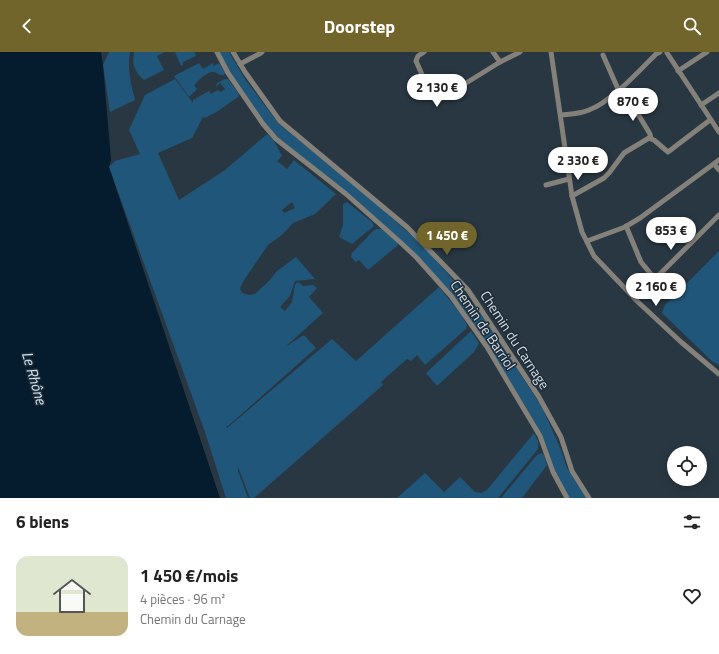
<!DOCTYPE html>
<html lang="fr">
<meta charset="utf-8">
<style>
body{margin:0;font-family:"Titillium Web",sans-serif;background:#f2f2f2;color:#222;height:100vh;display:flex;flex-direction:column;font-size:15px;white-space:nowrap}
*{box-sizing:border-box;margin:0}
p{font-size:13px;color:#767676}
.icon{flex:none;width:22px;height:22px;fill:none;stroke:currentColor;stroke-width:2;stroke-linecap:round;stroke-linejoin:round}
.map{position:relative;height:446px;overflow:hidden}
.side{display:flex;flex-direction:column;background:#fff;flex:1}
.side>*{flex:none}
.fabs{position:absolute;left:667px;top:394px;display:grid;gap:8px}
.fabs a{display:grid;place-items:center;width:40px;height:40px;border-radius:50%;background:#fff;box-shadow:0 2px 10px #0003;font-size:20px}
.price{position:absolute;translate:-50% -34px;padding:0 9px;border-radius:14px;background:#fff;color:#222;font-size:13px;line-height:26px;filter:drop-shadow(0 1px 2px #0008)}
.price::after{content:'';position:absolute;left:50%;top:24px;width:12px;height:9px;margin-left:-6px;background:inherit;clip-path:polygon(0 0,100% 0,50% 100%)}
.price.active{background:#71652b;color:#fff}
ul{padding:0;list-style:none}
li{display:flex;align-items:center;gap:12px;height:100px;padding:0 16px}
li+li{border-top:1px solid #e0e0e0}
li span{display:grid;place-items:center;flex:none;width:112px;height:80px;border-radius:12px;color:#555}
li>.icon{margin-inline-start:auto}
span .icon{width:48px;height:48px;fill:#fffc;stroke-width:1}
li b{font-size:17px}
h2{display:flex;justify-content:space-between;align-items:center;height:48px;padding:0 16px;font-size:17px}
header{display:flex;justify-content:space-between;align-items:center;height:52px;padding:0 16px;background:#71652b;color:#fff;font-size:18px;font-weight:700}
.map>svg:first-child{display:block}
</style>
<header><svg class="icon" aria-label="back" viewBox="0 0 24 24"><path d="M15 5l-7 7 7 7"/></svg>Doorstep<svg class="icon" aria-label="search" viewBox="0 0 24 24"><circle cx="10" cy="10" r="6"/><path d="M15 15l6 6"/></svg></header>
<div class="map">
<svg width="719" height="446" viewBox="0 0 719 446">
<rect width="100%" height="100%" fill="#293742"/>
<g fill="#205679" fill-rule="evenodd">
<path d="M109 0H130C127 17 131 32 135 48L110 60 103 13Z"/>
<path d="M134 0H165L157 4 164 18 144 28C134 19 132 13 134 0Z"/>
<path d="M175 0H194L196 4 183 10V13L181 14Z"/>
<path d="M219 0H229L245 27 278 71 372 148 421 192 447 221 479 259 542 355 561 398 567 416 586 446H570L559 429 539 379 528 359 492 300 459 251 419 205 279 87C255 62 235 30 219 0Z"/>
<path d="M199 11 203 17 213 11 214 14 219 11 225 21 224 23C219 24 218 21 214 20 207 19 199 28 194 33L197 37 189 45 174 24Z"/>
<path d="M175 27 193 51V48L209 39 211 42 218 38 221 40 225 37 220 31 216 35 217 31 225 27H228L239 42 238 45 218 59 205 66 203 65 192 86 158 101 179 148 225 118 267 82 274 89 282 104 277 109 287 117 294 108 336 142 315 162 293 171 283 182 268 193 244 228 240 236 242 241 249 243 255 242 269 229 277 219 296 205 315 227 295 229 290 244 280 255 285 259 292 250 295 233 298 230 303 234 313 233 317 236 309 245 323 261 285 295 304 283 316 296 228 374H226L227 376 332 287 356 309 439 235 461 262 467 273 466 277 425 313 417 303 411 309 407 307 381 330 383 333 254 446H250L238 415V419L248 446H226L205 380 109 115 115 109 140 102 129 78 145 43ZM292 150 295 156 284 161 282 158Z"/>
<path d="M347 150 372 170 374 174 352 192 339 185 343 173V152Z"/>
<path d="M376 177H382L398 191V193L368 218 359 208 356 210 351 205 352 201 373 179Z"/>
<path d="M719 199V313L713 310 662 261 665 253Z"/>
<path d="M471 279 479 291 474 300 437 334 426 321Z"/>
<path d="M534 381 538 389V397L498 446H397L425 421 444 440 460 425 475 440 481 441 487 438Z"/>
<path d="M542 401 544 403 547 413 522 446H501L537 403Z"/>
</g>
<path fill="#041c2d" d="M0 0H101L103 13 111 108 109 115 220 446H0Z"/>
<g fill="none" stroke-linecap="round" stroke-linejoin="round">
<g stroke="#838179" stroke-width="5">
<path d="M217 0 228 21 263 72 276 87 346 142 400 190 416 205 451 244 487 295 540 384 553 420 567 446"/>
<path d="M233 0 245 20 280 69 407 175 468 238 539 345 561 385 572 419 589 446"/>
<path d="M424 0 418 4 416 9 431 43 435 47 442 46 500 10 520 0"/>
<path d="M493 0 500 10"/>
<path d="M551 0 572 144 582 180 594 204 638 250 681 290 719 322"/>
<path d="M667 1 719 80"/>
<path d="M603 3 618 37"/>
<path d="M240 12 261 1 262 0"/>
<path d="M678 19 707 0"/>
<path d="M701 53 719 41"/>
<path d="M641 59 638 62 650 82 651 87"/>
<path d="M561 63C571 62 580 62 589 58 611 50 639 19 656 2L660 0"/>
<path d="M714 112 719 118"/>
<path d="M546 133 569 127"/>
<path d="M572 144 604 126 609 121 624 101 649 86 654 88 668 100 710 68"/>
<path d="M626 174 641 210 655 227"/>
<path d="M587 189 625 175 640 166 719 108"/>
<path d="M635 247 719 163"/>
</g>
</g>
<g text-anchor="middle" stroke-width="3" stroke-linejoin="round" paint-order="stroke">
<g font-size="14" fill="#d5dee5" stroke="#1f2d38">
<text transform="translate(483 273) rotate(56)" y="5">Chemin de Barriol</text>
<text transform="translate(515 288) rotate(57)" y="5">Chemin du Carnage</text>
</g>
<g font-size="15" font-style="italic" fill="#d1e4f3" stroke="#1f2d38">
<text transform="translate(34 326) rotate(74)" y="5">Le Rhône</text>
</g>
</g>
</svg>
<div class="fabs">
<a><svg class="icon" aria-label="locate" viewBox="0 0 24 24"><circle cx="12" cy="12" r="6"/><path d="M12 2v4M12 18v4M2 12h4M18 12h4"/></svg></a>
</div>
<b class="price" style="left:437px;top:56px">2 130 €</b>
<b class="price" style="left:633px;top:70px">870 €</b>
<b class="price" style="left:578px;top:129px">2 330 €</b>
<b class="price" style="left:671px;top:199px">853 €</b>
<b class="price active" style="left:447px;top:204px">1 450 €</b>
<b class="price" style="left:656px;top:255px">2 160 €</b>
</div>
<section class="side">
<h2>6 biens<svg class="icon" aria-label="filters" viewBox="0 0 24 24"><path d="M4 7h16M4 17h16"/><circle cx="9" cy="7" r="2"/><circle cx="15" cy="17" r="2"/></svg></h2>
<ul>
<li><span style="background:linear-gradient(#dfe7d0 70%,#c2b280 0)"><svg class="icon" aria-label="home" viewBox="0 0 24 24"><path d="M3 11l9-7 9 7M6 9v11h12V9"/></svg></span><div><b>1 450 €/mois</b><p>4 pièces · 96 m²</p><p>Chemin du Carnage</p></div><svg class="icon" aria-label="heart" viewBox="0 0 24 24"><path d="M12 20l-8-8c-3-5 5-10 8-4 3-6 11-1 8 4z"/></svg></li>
</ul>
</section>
